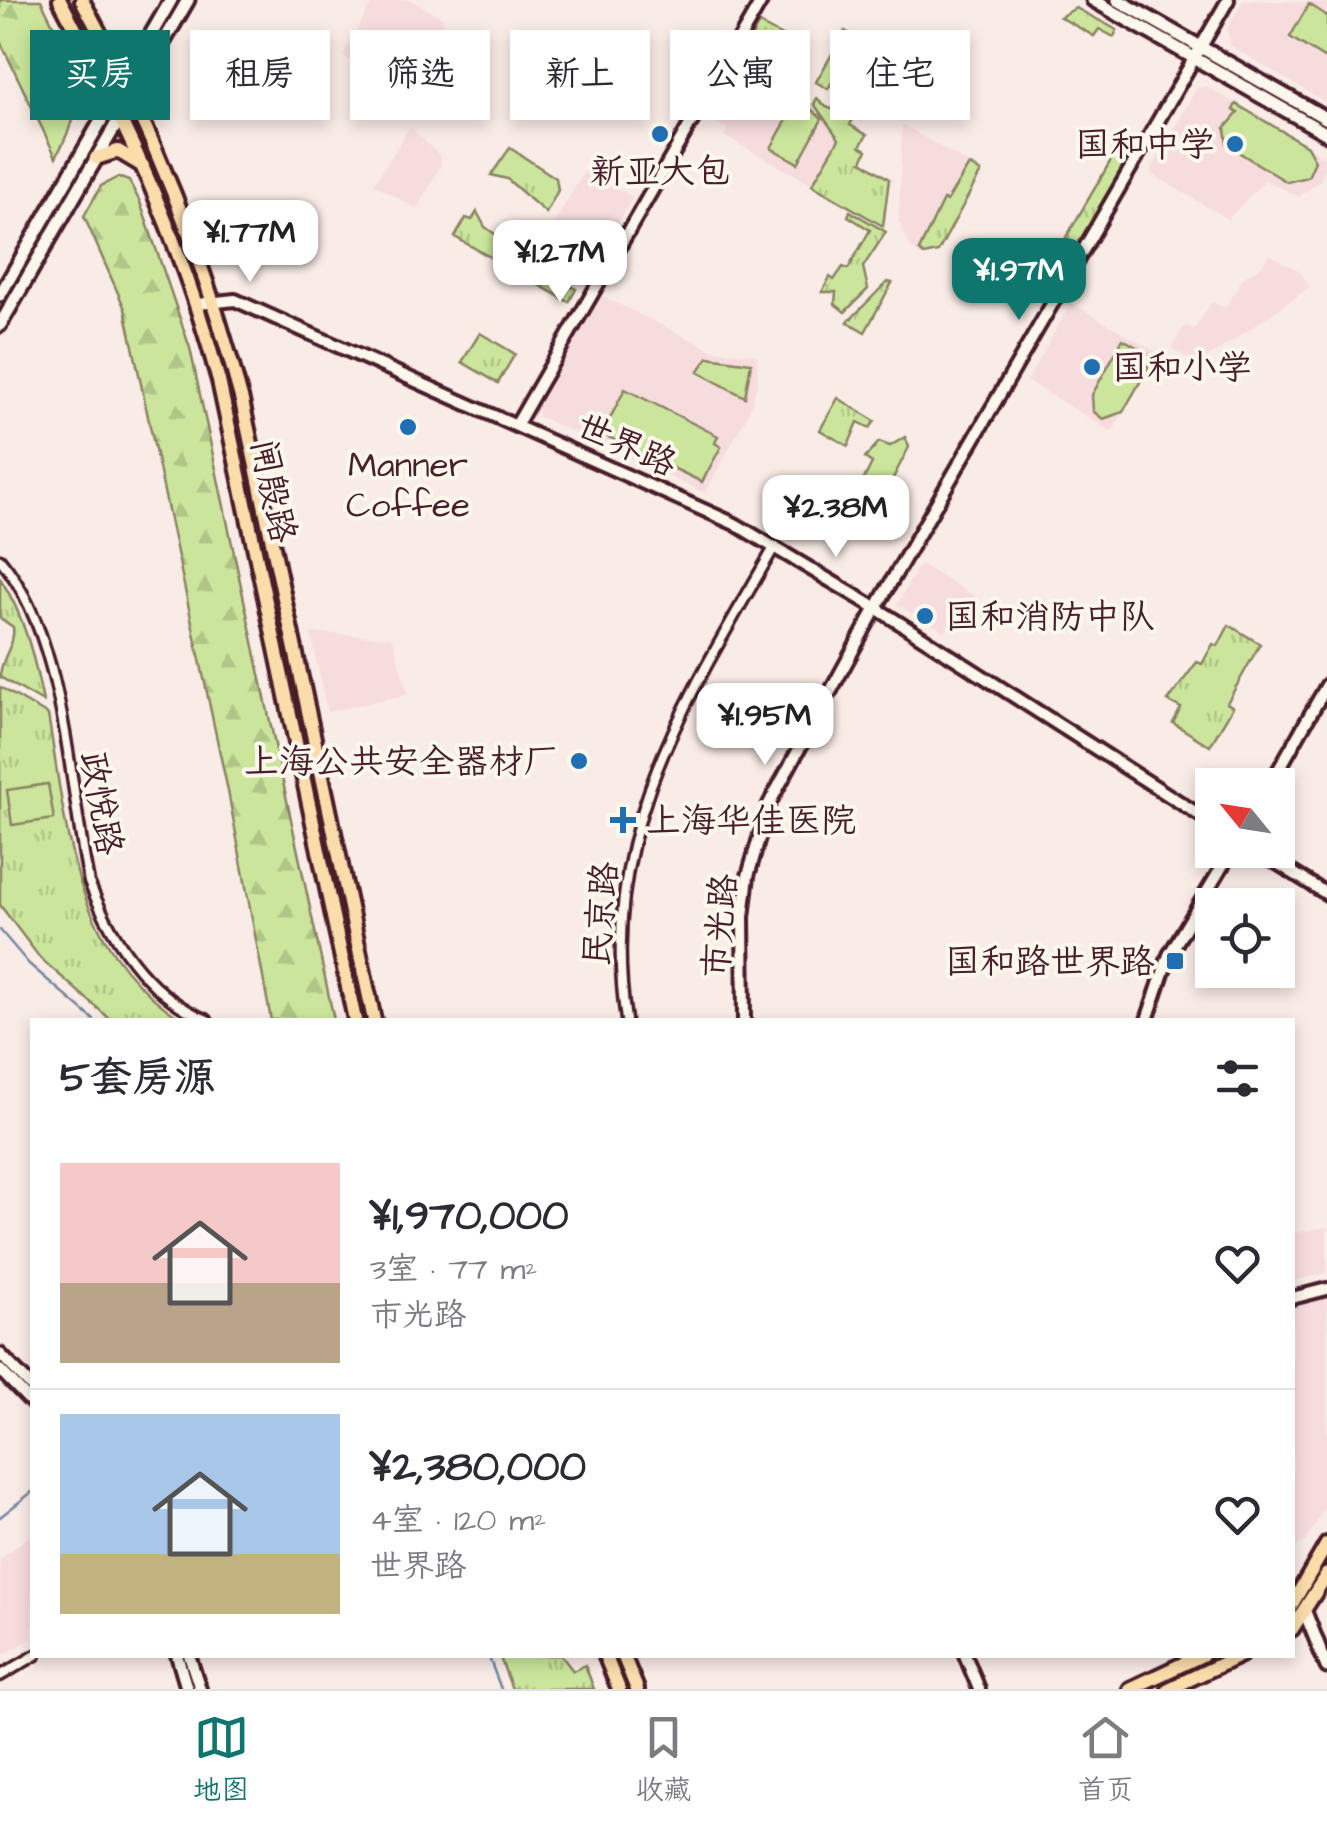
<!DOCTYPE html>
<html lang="zh">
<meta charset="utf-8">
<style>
body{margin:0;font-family:"Architects Daughter","LXGW WenKai TC",sans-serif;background:#f7f7f7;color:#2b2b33;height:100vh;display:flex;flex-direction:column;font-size:38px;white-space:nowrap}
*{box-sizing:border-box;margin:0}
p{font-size:32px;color:#7c7c81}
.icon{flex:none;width:55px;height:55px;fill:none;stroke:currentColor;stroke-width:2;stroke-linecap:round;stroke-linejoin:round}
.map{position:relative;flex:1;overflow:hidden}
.panel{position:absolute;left:30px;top:1018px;width:1265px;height:640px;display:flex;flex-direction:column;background:#fff;border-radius:0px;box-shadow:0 5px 15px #0003}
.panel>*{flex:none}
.guide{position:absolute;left:30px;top:30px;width:1268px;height:90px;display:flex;gap:20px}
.needle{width:65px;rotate:300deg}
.controls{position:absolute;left:1195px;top:768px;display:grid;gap:20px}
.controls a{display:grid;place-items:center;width:100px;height:100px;border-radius:0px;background:#fff;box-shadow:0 5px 15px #0003;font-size:50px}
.price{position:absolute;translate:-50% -85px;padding:0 22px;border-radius:20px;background:#fff;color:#222;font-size:32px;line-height:65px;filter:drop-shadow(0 2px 5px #0008)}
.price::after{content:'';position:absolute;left:50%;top:60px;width:30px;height:22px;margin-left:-15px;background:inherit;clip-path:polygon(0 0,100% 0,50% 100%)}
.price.active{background:#0f766e;color:#fff}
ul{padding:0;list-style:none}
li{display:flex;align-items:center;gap:30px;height:250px;padding:0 30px}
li+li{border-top:2px solid #e1e1e2}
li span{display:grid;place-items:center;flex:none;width:280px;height:200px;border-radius:0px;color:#555}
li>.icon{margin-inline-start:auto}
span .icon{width:120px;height:120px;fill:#fffc;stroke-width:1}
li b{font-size:42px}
h2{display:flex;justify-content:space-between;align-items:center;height:120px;padding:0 30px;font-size:42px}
.chip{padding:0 35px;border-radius:0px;background:#fff;box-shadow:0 5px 15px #0003;font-size:35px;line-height:90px}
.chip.active{background:#0f766e;color:#fff}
.tabs{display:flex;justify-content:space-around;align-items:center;height:140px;border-top:2px solid #e1e1e2;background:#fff;font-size:28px;color:#7c7c81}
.tabs a{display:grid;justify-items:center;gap:5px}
.tabs .active{color:#0f766e}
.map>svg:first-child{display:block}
</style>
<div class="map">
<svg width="1327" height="1689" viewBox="0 0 1327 1689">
<defs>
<pattern id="grass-tufts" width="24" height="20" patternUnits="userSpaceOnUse" patternTransform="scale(2.5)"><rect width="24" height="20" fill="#cbe69c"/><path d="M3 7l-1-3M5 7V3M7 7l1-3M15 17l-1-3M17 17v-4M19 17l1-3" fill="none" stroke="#b0c587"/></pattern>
<pattern id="forest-firs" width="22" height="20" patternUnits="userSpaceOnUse" patternTransform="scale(2.5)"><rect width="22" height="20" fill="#cbe69c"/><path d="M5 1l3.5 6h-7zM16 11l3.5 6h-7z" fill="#b0c587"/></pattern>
</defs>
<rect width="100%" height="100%" fill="#f9ebe6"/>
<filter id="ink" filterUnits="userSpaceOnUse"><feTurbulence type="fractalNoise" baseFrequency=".01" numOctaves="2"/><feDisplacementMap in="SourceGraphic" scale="20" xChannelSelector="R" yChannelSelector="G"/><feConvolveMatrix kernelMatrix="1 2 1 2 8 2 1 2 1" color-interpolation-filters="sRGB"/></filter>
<g filter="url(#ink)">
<g fill="#f7dcde">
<path d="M373 0H411L443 18 438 103 428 118 415 114 343 56Z"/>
<path d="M1243 0 1327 3V103L1231 46 1227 29Z"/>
<path d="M739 56 813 104 835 131 838 138 812 184 724 136 728 129 716 122 721 112 711 105Z"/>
<path d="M1206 86 1327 159 1321 179 1299 197 1265 180 1228 219 1150 173 1196 89Z"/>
<path d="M902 124 982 172 937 253 923 257 911 248 899 222Z"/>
<path d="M410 127 440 156 441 165 417 209 374 184Z"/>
<path d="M585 170 633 197 586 279 538 251Z"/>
<path d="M1269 254 1300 272 1310 287 1199 364 1172 349 1185 325 1194 330 1212 302 1225 308 1243 278 1262 266Z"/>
<path d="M600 295 712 350 757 355 758 382 748 414 705 493 538 416 537 408Z"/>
<path d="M1071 303 1158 353 1112 432 1027 381Z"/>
<path d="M920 564 976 597 945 631 897 605Z"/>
<path d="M311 633 392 637 408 694 327 712Z"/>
<path d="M1327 1227V1273L1293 1281V1233Z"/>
<path d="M1327 1296V1503L1306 1541 1293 1548V1306Z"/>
<path d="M32 1534V1638L0 1657V1559Z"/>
</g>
<g fill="url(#grass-tufts)" stroke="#8a8264" stroke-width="2.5">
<path d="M1076 8 1117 30 1114 37 1099 29 1094 36 1060 17Z"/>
<path d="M759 24 796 43 776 77 739 56Z"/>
<path d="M845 31 880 50 869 66 856 61 849 72 857 77 850 85 859 108 850 125 867 135 860 146 867 150 862 161 889 179 883 226 812 185 839 139 814 104 817 98 826 107 845 114 855 97 846 91 850 84 835 77 828 89 816 82Z"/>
<path d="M1125 136 1136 143 1061 274 1049 267Z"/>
<path d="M510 148 556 178 558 190 546 213 507 179 491 175Z"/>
<path d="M969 165 981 172 938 252 924 255 919 251 943 200 947 201Z"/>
<path d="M850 211 886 232 863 267 868 289 845 312 835 304 836 292H822L830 277 834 280 843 267 848 269 870 230 848 216Z"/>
<path d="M477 212 485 227 519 251 517 261 557 285 564 277 571 281 570 286 576 289 569 302 455 237 466 218 472 220Z"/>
<path d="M887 282 892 283 865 332 848 322Z"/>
<path d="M480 333 515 354 498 383 462 362Z"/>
<path d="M838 398 875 421 870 428 858 422 848 446 820 430Z"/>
<path d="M905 437 909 447 888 488 875 491 861 485 872 463 865 458 879 442 890 446Z"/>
<path d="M0 578C25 617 34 657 43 702L0 677C0 659 16 644 13 627L0 618Z"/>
<path d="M1229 625 1260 644 1227 703 1233 707 1210 746 1173 723 1181 708 1168 701 1197 662 1202 664 1213 644 1218 646Z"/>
<path d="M0 687 48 715C68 834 71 947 182 1020H111L40 958 0 905Z"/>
<path d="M499 1655H561L573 1671 585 1665 594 1689H512Z"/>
</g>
<g fill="url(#forest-firs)" stroke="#8a8264" stroke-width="2.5">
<path d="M0 0H41C73 67 94 87 56 157L0 41Z"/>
<path d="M118 177 129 181 140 202 190 348 334 1020H271L228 791 125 309 84 216 101 186Z"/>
</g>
<g fill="#cbe69c" stroke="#8a8264" stroke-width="2.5">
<path d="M1309 4 1327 16V60L1290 37Z"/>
<path d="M390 50 424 70 413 89 379 70Z"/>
<path d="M799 98 822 119 798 163 771 148Z"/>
<path d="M1236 104 1307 146 1315 161 1308 177 1287 182 1227 145 1225 128 1238 113 1233 110Z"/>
<path d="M1123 339 1147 353 1148 368 1123 412 1103 419 1093 411 1092 395Z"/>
<path d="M708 357 751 363 745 397 698 372Z"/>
<path d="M625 389 718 436 715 443 721 447 702 482 602 434Z"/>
<path d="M48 784 54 819 12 825 7 790Z"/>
</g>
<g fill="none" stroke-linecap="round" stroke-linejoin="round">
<g stroke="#7586a2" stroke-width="2.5">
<path d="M0 930 29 964 94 1020"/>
<path d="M0 1517 32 1492"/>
<path d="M488 1655 501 1689"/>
</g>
<defs>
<g id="minor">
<path d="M0 559C66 638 68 783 89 882 112 940 147 995 207 1020"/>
<path d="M626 1020C598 833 686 700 775 546"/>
<path d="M0 1676 36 1655"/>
</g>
<g id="tertiary">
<path d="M198 304 235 300 735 524 876 608 1212 823"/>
<path d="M517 424 762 0"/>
<path d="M1270 785 1327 685"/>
<path d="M1256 850 1327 894"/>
<path d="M744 1020 743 917 748 876 769 804 876 608 1228 0"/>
<path d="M1147 1020 1169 955 1232 850"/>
<path d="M1292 1298 1327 1289"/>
<path d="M0 1354 32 1387"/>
<path d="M0 1370 32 1403"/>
<path d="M177 1655 187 1689"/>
<path d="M189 1655 200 1689"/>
<path d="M965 1655 979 1689"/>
</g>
<g id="secondary">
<path d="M1093 0 1327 134"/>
<path d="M1118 0 1327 119"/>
<path d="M0 295 171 0"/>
<path d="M0 325 188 0"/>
<path d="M1305 1612 1327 1667"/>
</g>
<g id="primary">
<path d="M60 0C129 130 180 238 219 381L355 1020"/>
<path d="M82 0C154 131 203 256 242 401L374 1020"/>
<path d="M96 158 118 151 143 166"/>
<path d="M1292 1604 1327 1544"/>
<path d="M1292 1629 1327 1574"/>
<path d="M605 1655 619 1689"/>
<path d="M623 1655 637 1689"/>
<path d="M1130 1689 1202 1655"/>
<path d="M1169 1689 1241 1655"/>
</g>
</defs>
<use href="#minor" stroke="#4a1f2b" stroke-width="15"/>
<use href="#tertiary" stroke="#4a1f2b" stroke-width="18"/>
<use href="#secondary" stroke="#4a1f2b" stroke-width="19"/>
<use href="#primary" stroke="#4a1f2b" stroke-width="20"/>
<use href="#minor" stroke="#fbf7ec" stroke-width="8"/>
<use href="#tertiary" stroke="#fbf7ec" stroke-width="10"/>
<use href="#secondary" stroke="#fbf7ec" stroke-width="11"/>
<use href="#primary" stroke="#faddab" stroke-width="12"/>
</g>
</g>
<g fill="#1f6fb2" stroke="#fbf7ec" stroke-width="4">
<circle cx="660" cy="134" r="10"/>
<circle cx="1235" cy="144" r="10"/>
<circle cx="1092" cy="367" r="10"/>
<circle cx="408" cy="427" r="10"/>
<circle cx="925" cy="616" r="10"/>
<circle cx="579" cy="761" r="10"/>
<path d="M618 805h10v10h10v10h-10v10h-10v-10h-10v-10h10z"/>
<rect x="1165" y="951" width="20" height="20" rx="5"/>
</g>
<g text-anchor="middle" stroke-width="8" stroke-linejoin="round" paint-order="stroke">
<g font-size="35" fill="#4a1f2b" stroke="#fbf7ec" text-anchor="end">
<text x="1215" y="156">国和中学</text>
<text x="660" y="183" text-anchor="middle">新亚大包</text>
<text x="1112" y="379" text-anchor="start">国和小学</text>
<text x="408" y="476" text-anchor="middle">Manner<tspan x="408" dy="40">Coffee</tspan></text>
<text x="945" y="628" text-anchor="start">国和消防中队</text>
<text x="559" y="773">上海公共安全器材厂</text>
<text x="646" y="832" text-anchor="start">上海华佳医院</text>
<text x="1155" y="973">国和路世界路</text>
</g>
<g font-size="35" fill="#4a1f2b" stroke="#fbf7ec">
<text transform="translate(627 444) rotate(24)" y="12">世界路</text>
<text transform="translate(274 491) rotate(78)" y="12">闸殷路</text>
<text transform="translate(102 803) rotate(80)" y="12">政悦路</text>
<text transform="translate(600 914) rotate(-85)" y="12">民京路</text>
<text transform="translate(719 926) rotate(-85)" y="12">市光路</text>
</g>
</g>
</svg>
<div class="controls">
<a><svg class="needle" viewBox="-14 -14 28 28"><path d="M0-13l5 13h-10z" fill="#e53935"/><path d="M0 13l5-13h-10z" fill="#7c7c81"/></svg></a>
<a><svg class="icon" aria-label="locate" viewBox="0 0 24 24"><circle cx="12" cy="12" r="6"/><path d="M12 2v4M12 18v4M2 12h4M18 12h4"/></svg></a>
</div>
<b class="price" style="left:250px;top:285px">¥1.77M</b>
<b class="price" style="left:560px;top:305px">¥1.27M</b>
<b class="price active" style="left:1019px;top:323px">¥1.97M</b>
<b class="price" style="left:836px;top:560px">¥2.38M</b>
<b class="price" style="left:765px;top:768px">¥1.95M</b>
<div class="guide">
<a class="chip active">买房</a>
<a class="chip">租房</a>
<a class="chip">筛选</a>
<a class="chip">新上</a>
<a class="chip">公寓</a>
<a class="chip">住宅</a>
</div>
<section class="panel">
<h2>5套房源<svg class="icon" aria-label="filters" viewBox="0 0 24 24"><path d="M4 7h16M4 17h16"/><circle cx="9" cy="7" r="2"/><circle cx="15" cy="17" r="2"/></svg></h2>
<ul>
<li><span style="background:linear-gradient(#f6c9c9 60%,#b9a48a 0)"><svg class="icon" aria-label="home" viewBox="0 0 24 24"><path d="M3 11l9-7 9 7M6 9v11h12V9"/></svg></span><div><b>¥1,970,000</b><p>3室 · 77 m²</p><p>市光路</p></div><svg class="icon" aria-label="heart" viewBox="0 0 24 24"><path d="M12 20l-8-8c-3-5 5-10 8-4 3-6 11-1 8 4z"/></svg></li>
<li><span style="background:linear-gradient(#a9c7e8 70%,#c2b280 0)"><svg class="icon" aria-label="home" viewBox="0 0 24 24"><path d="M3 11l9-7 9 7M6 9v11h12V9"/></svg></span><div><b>¥2,380,000</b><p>4室 · 120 m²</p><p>世界路</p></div><svg class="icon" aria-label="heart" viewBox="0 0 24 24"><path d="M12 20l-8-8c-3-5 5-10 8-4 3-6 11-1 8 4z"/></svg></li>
</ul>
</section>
</div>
<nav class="tabs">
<a class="active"><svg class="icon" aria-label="map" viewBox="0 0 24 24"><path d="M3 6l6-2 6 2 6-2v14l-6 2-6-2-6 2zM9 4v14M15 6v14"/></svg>地图</a>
<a><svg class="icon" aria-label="saved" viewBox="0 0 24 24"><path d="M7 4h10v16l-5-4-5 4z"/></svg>收藏</a>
<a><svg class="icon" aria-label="home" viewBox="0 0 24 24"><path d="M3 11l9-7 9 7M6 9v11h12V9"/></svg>首页</a>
</nav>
